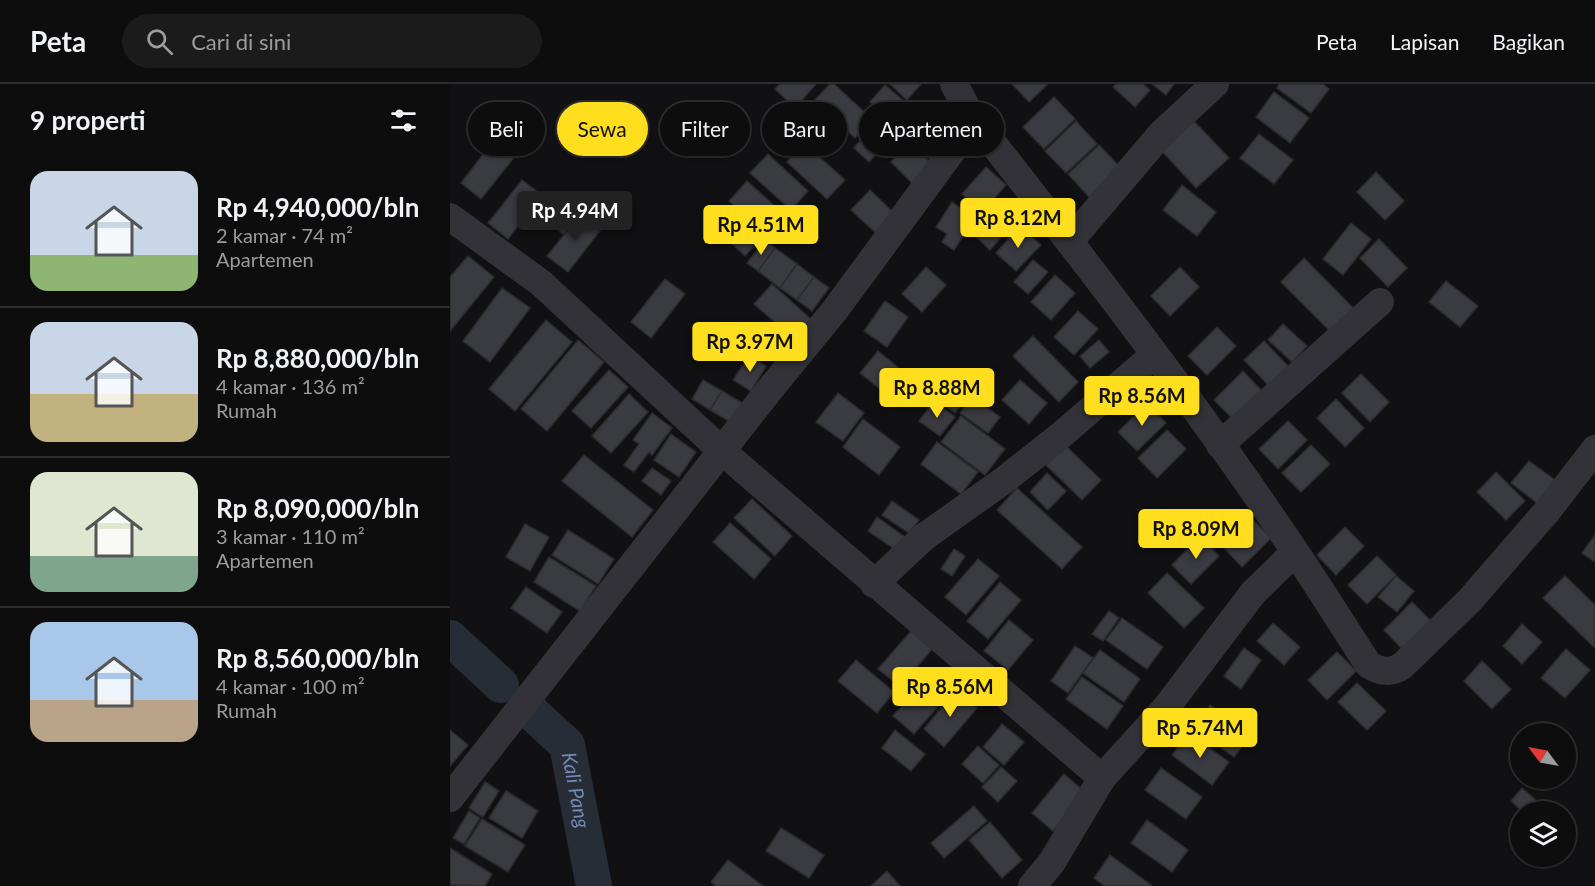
<!DOCTYPE html>
<html lang="id">
<meta charset="utf-8">
<style>
body{margin:0;font-family:Lato,sans-serif;background:#1b1b1c;color:#f1f3f6;height:100vh;display:flex;flex-direction:column;font-size:22px;white-space:nowrap}
*{box-sizing:border-box;margin:0}
p{font-size:20px;color:#9a9c9e}
.icon{flex:none;width:33px;height:33px;fill:none;stroke:currentColor;stroke-width:2;stroke-linecap:round;stroke-linejoin:round}
.map{position:relative;flex:1;overflow:hidden}
.sheet{display:flex;flex-direction:column;background:#0d0d0e;width:450px}
.sheet>*{flex:none}
.guide{position:absolute;left:18px;top:18px;width:570px;height:54px;display:flex;gap:12px}
.needle{width:39px;rotate:302deg}
.buttons{position:absolute;left:1060px;top:639px;display:grid;gap:12px}
.buttons a{display:grid;place-items:center;width:66px;height:66px;border-radius:50%;background:#0d0d0e;box-shadow:0 2px 4px #0004,0 0 0 2px #2d2d2e;font-size:30px}
.price{position:absolute;translate:-50% -51px;padding:0 14px;border-radius:6px;background:#ffde1d;color:#111;font-size:20px;line-height:39px;filter:drop-shadow(0 2px 3px #0008)}
.price::after{content:'';position:absolute;left:50%;top:36px;width:18px;height:14px;margin-left:-9px;background:inherit;clip-path:polygon(0 0,100% 0,50% 100%)}
.price.active{background:#222;color:#fff}
ul{padding:0;list-style:none}
li{display:flex;align-items:center;gap:18px;height:150px;padding:0 30px}
li+li{border-top:2px solid #2d2d2e}
li span{display:grid;place-items:center;flex:none;width:168px;height:120px;border-radius:18px;color:#555}
li>.icon{margin-inline-start:auto}
span .icon{width:72px;height:72px;fill:#fffc;stroke-width:1}
li b{font-size:26px}
h2{display:flex;justify-content:space-between;align-items:center;height:72px;padding:0 30px;font-size:26px}
.chip{padding:0 21px;border-radius:27px;background:#0d0d0e;box-shadow:0 2px 4px #0004,0 0 0 2px #2d2d2e;font-size:21px;line-height:54px}
.chip.active{background:#ffde1d;color:#111}
header{display:flex;align-items:center;gap:36px;box-sizing:border-box;height:84px;padding:0 30px;background:#0d0d0e;border-bottom:2px solid #2d2d2e}
header strong{font-size:28px}
nav{display:flex;gap:33px;margin-inline-start:auto;font-size:21px}
.search{width:420px;height:54px;background:#1b1b1c;display:flex;align-items:center;gap:15px;box-sizing:border-box;padding:0 21px;border-radius:33px;color:#9a9c9e;font-size:22px}
main{display:flex;flex:1;min-height:0}
.map>svg:first-child{display:block}
</style>
<header>
<strong>Peta</strong>
<div class="search"><svg class="icon" aria-label="search" viewBox="0 0 24 24"><circle cx="10" cy="10" r="6"/><path d="M15 15l6 6"/></svg>Cari di sini</div>
<nav><a>Peta</a><a>Lapisan</a><a>Bagikan</a></nav>
</header>
<main>
<section class="sheet">
<h2>9 properti<svg class="icon" aria-label="filters" viewBox="0 0 24 24"><path d="M4 7h16M4 17h16"/><circle cx="9" cy="7" r="2"/><circle cx="15" cy="17" r="2"/></svg></h2>
<ul>
<li><span style="background:linear-gradient(#c9d6e8 70%,#8fb573 0)"><svg class="icon" aria-label="home" viewBox="0 0 24 24"><path d="M3 11l9-7 9 7M6 9v11h12V9"/></svg></span><div><b>Rp 4,940,000/bln</b><p>2 kamar · 74 m²</p><p>Apartemen</p></div></li>
<li><span style="background:linear-gradient(#c9d6e8 60%,#c2b280 0)"><svg class="icon" aria-label="home" viewBox="0 0 24 24"><path d="M3 11l9-7 9 7M6 9v11h12V9"/></svg></span><div><b>Rp 8,880,000/bln</b><p>4 kamar · 136 m²</p><p>Rumah</p></div></li>
<li><span style="background:linear-gradient(#dfe7d0 70%,#7fa58c 0)"><svg class="icon" aria-label="home" viewBox="0 0 24 24"><path d="M3 11l9-7 9 7M6 9v11h12V9"/></svg></span><div><b>Rp 8,090,000/bln</b><p>3 kamar · 110 m²</p><p>Apartemen</p></div></li>
<li><span style="background:linear-gradient(#a9c7e8 65%,#b9a48a 0)"><svg class="icon" aria-label="home" viewBox="0 0 24 24"><path d="M3 11l9-7 9 7M6 9v11h12V9"/></svg></span><div><b>Rp 8,560,000/bln</b><p>4 kamar · 100 m²</p><p>Rumah</p></div></li>
</ul>
</section>
<div class="map">
<svg width="1145" height="802" viewBox="0 0 1145 802">
<rect width="100%" height="100%" fill="#111113"/>
<g fill="none" stroke-linecap="round" stroke-linejoin="round">
<g stroke="#262d37" stroke-width="36">
<path d="M0 554 51 601"/>
<path id="s1" d="M78 625 117 661 144 802"/>
</g>
</g>
<g fill="#3a3b41" stroke="#2c2b2f" stroke-width="1.5">
<path d="M330 0H366L345 24 325 5Z"/>
<path d="M380 0H384L422 35 405 54 364 17Z"/>
<path d="M440 0H471L457 16Z"/>
<path d="M562 0H598L579 18Z"/>
<path d="M666 0H693L700 6 685 23 663 3Z"/>
<path d="M702 0H724L716 11Z"/>
<path d="M829 0H873L879 5 861 29 827 4Z"/>
<path d="M435 1 456 19 442 36 420 18Z"/>
<path d="M824 8 859 34 840 59 806 33Z"/>
<path d="M604 13 625 35 594 65 573 43Z"/>
<path d="M485 23 511 48 492 68 466 43Z"/>
<path d="M743 36 779 74 746 104 711 66Z"/>
<path d="M626 37 647 60 616 89 595 67Z"/>
<path d="M809 50 843 76 824 100 790 74Z"/>
<path d="M414 52 430 66 419 78 404 64Z"/>
<path d="M45 55 66 71 31 115 11 99Z"/>
<path d="M459 58 485 83 466 103 441 78Z"/>
<path d="M354 59 395 96 377 115 337 78Z"/>
<path d="M649 61 670 83 639 113 618 90Z"/>
<path d="M318 70 358 107 341 126 300 89Z"/>
<path d="M536 83 556 101 532 128 512 110Z"/>
<path d="M926 88 954 117 935 136 907 108Z"/>
<path d="M72 96 92 111 58 155 38 139Z"/>
<path d="M297 97 338 134 320 154 279 117Z"/>
<path d="M732 101 766 128 747 152 713 126Z"/>
<path d="M420 106 446 131 427 150 401 126Z"/>
<path d="M107 109 132 128 114 151 90 132Z"/>
<path d="M502 118 525 134 504 166 492 158 497 150 486 143Z"/>
<path d="M544 121 564 139 540 166 520 147Z"/>
<path d="M132 128 152 144 118 188 97 172Z"/>
<path d="M285 128 313 152 295 172 268 147Z"/>
<path d="M901 139 921 155 893 191 873 175Z"/>
<path d="M570 142 591 161 566 187 546 169Z"/>
<path d="M929 155 957 184 938 203 910 174Z"/>
<path d="M315 156 325 164 308 187 297 179Z"/>
<path d="M325 164 347 180 330 204 308 187Z"/>
<path d="M18 172 44 193 0 247V193Z"/>
<path d="M854 174 910 231 887 254 831 198Z"/>
<path d="M583 176 598 188 578 210 564 198Z"/>
<path d="M347 180 364 193 347 216 330 204Z"/>
<path d="M476 183 496 201 472 228 452 210Z"/>
<path d="M730 183 749 203 720 232 701 212Z"/>
<path d="M605 191 625 209 601 236 581 218Z"/>
<path d="M364 193 379 204 362 227 347 216Z"/>
<path d="M215 195 235 210 201 254 181 238Z"/>
<path d="M996 197 1028 222 1010 243 979 218Z"/>
<path d="M322 200 363 237 346 257 304 220Z"/>
<path d="M52 204 80 224 40 278 13 257Z"/>
<path d="M435 217 458 233 437 263 414 247Z"/>
<path d="M628 227 648 245 624 271 604 253Z"/>
<path d="M96 236 122 258 65 327 39 305Z"/>
<path d="M833 240 857 262 842 278 818 256Z"/>
<path d="M767 243 786 262 757 291 738 272Z"/>
<path d="M583 252 628 298 609 318 563 272Z"/>
<path d="M128 256 154 278 97 347 71 325Z"/>
<path d="M649 256 659 268 640 284 630 272Z"/>
<path d="M814 257 842 286 822 305 794 276Z"/>
<path d="M428 267 467 299 450 321 410 289Z"/>
<path d="M299 272 316 282 301 307 283 296Z"/>
<path d="M159 286 178 303 141 344 122 327Z"/>
<path d="M793 287 812 307 783 335 764 316Z"/>
<path d="M911 290 939 318 920 338 892 309Z"/>
<path d="M253 296 272 307 260 326 242 315Z"/>
<path d="M570 296 597 319 579 340 552 316Z"/>
<path d="M501 299 518 311 505 329 488 316Z"/>
<path d="M272 307 294 320 282 339 260 326Z"/>
<path d="M388 309 414 329 393 357 366 338Z"/>
<path d="M179 310 198 328 161 369 142 352Z"/>
<path d="M522 313 550 333 538 349 510 329Z"/>
<path d="M886 315 914 344 895 363 867 334Z"/>
<path d="M484 317 505 333 490 352 469 337Z"/>
<path d="M697 319 716 339 687 367 668 348Z"/>
<path d="M202 329 222 344 202 371 199 368 184 388 174 381 189 360 183 356Z"/>
<path d="M511 332 555 365 535 391 491 358Z"/>
<path d="M413 335 450 363 429 391 393 363Z"/>
<path d="M838 337 857 356 828 385 809 365Z"/>
<path d="M717 346 736 365 707 394 688 374Z"/>
<path d="M221 350 246 368 229 393 204 376Z"/>
<path d="M487 358 528 388 511 410 471 380Z"/>
<path d="M615 361 651 396 632 416 596 381Z"/>
<path d="M861 361 880 380 851 408 832 389Z"/>
<path d="M134 371 203 426 182 453 112 397Z"/>
<path d="M1079 377 1109 399 1091 422 1061 399Z"/>
<path d="M202 384 221 397 211 411 192 397Z"/>
<path d="M1046 388 1075 417 1056 436 1027 408Z"/>
<path d="M597 389 616 407 598 426 580 408Z"/>
<path d="M567 404 632 463 612 485 547 426Z"/>
<path d="M302 415 342 452 325 472 284 434Z"/>
<path d="M442 417 469 436 459 449 432 431Z"/>
<path d="M427 433 455 453 446 466 418 447Z"/>
<path d="M802 435 821 454 792 483 773 463Z"/>
<path d="M280 439 321 475 304 495 263 458Z"/>
<path d="M75 440 99 453 80 487 56 473Z"/>
<path d="M895 443 914 462 886 491 867 471Z"/>
<path d="M118 446 164 475 148 500 102 471Z"/>
<path d="M1145 451V478L1132 469Z"/>
<path d="M750 452 769 472 741 500 722 481Z"/>
<path d="M504 465 515 472 502 492 491 485Z"/>
<path d="M927 472 946 491 917 520 898 501Z"/>
<path d="M99 473 146 502 130 527 84 498Z"/>
<path d="M528 475 549 492 516 531 495 513Z"/>
<path d="M717 489 754 524 734 544 698 509Z"/>
<path d="M946 492 964 507 947 528 928 513Z"/>
<path d="M1115 492 1145 521V564L1093 514Z"/>
<path d="M550 498 571 516 538 555 517 537Z"/>
<path d="M76 503 112 528 97 549 61 524Z"/>
<path d="M962 518 981 537 953 566 934 546Z"/>
<path d="M659 527 669 534 653 557 642 550Z"/>
<path d="M672 534 713 563 697 585 656 556Z"/>
<path d="M559 536 583 556 558 586 534 567Z"/>
<path d="M823 539 850 563 834 581 807 557Z"/>
<path d="M1072 540 1092 558 1072 580 1053 562Z"/>
<path d="M461 547 482 565 450 603 428 585Z"/>
<path d="M625 562 643 574 618 609 601 597Z"/>
<path d="M794 564 811 576 791 605 774 592Z"/>
<path d="M1116 565 1140 586 1115 614 1091 594Z"/>
<path d="M650 566 690 595 674 618 633 589Z"/>
<path d="M887 568 906 587 877 616 858 596Z"/>
<path d="M406 576 444 608 427 629 388 597Z"/>
<path d="M1032 577 1061 605 1042 625 1014 597Z"/>
<path d="M632 593 673 622 657 645 616 615Z"/>
<path d="M476 594 497 612 464 650 443 632Z"/>
<path d="M907 599 936 627 917 646 888 618Z"/>
<path d="M506 606 527 624 494 663 474 645Z"/>
<path d="M760 621 801 651 784 673 744 644Z"/>
<path d="M552 640 574 658 554 681 533 663Z"/>
<path d="M0 646 18 661 0 682Z"/>
<path d="M445 646 475 670 461 687 432 664Z"/>
<path d="M738 649 779 678 762 701 722 671Z"/>
<path d="M528 662 549 681 533 699 512 680Z"/>
<path d="M551 683 567 697 548 718 532 703Z"/>
<path d="M711 684 752 713 736 735 695 706Z"/>
<path d="M614 690 635 708 603 747 582 729Z"/>
<path d="M35 698 49 707 33 733 19 724Z"/>
<path d="M1072 704 1088 718 1080 728H1073L1061 717Z"/>
<path d="M56 707 88 727 72 754 39 734Z"/>
<path d="M524 722 537 737 494 774 481 759Z"/>
<path d="M19 727 30 734 14 760 3 754Z"/>
<path d="M32 735 75 761 58 788 15 762Z"/>
<path d="M697 736 738 766 722 788 681 759Z"/>
<path d="M540 738 572 776 552 794 519 756Z"/>
<path d="M331 744 374 771 359 794 316 767Z"/>
<path d="M0 764 42 790 35 802 0 801Z"/>
<path d="M660 771 701 801 700 802H655L644 794Z"/>
<path d="M278 776 313 802H266L261 798Z"/>
<path d="M437 787 450 802H421Z"/>
</g>
<g fill="none" stroke-linecap="round" stroke-linejoin="round">
<g stroke="#323238" stroke-width="28">
<path d="M520 30C632 173 745 318 846 469 871 506 894 543 918 580 930 588 940 590 952 582L1020 516 1098 426 1145 365"/>
<path d="M0 133 91 199 273 368 652 694"/>
<path d="M620 157 711 50 765 0"/>
<path d="M770 361 930 218"/>
<path d="M424 500 474 453 553 397 610 352 704 271"/>
<path d="M0 714 317 309 385 226 513 52 520 30 504 0"/>
<path d="M582 802 602 778 652 694 715 625 803 509 845 468"/>
</g>
</g>
<g text-anchor="middle" stroke-width="4.5" stroke-linejoin="round" paint-order="stroke">
<g font-size="20" font-style="italic" fill="#748ab4" stroke="#0c0c0e">
<text dy="7" stroke="none"><textPath href="#s1" startOffset="99">Kali Pang</textPath></text>
</g>
</g>
</svg>
<div class="buttons">
<a><svg class="needle" viewBox="-14 -14 28 28"><path d="M0-13l5 13h-10z" fill="#e53935"/><path d="M0 13l5-13h-10z" fill="#9a9c9e"/></svg></a>
<a><svg class="icon" aria-label="layers" viewBox="0 0 24 24"><path d="M12 4l9 5-9 5-9-5zM3 14l9 5 9-5"/></svg></a>
</div>
<b class="price active" style="left:125px;top:158px">Rp 4.94M</b>
<b class="price" style="left:568px;top:165px">Rp 8.12M</b>
<b class="price" style="left:311px;top:172px">Rp 4.51M</b>
<b class="price" style="left:300px;top:289px">Rp 3.97M</b>
<b class="price" style="left:487px;top:335px">Rp 8.88M</b>
<b class="price" style="left:692px;top:343px">Rp 8.56M</b>
<b class="price" style="left:746px;top:476px">Rp 8.09M</b>
<b class="price" style="left:500px;top:634px">Rp 8.56M</b>
<b class="price" style="left:750px;top:675px">Rp 5.74M</b>
<div class="guide">
<a class="chip">Beli</a>
<a class="chip active">Sewa</a>
<a class="chip">Filter</a>
<a class="chip">Baru</a>
<a class="chip">Apartemen</a>
</div>
</div>
</main>
